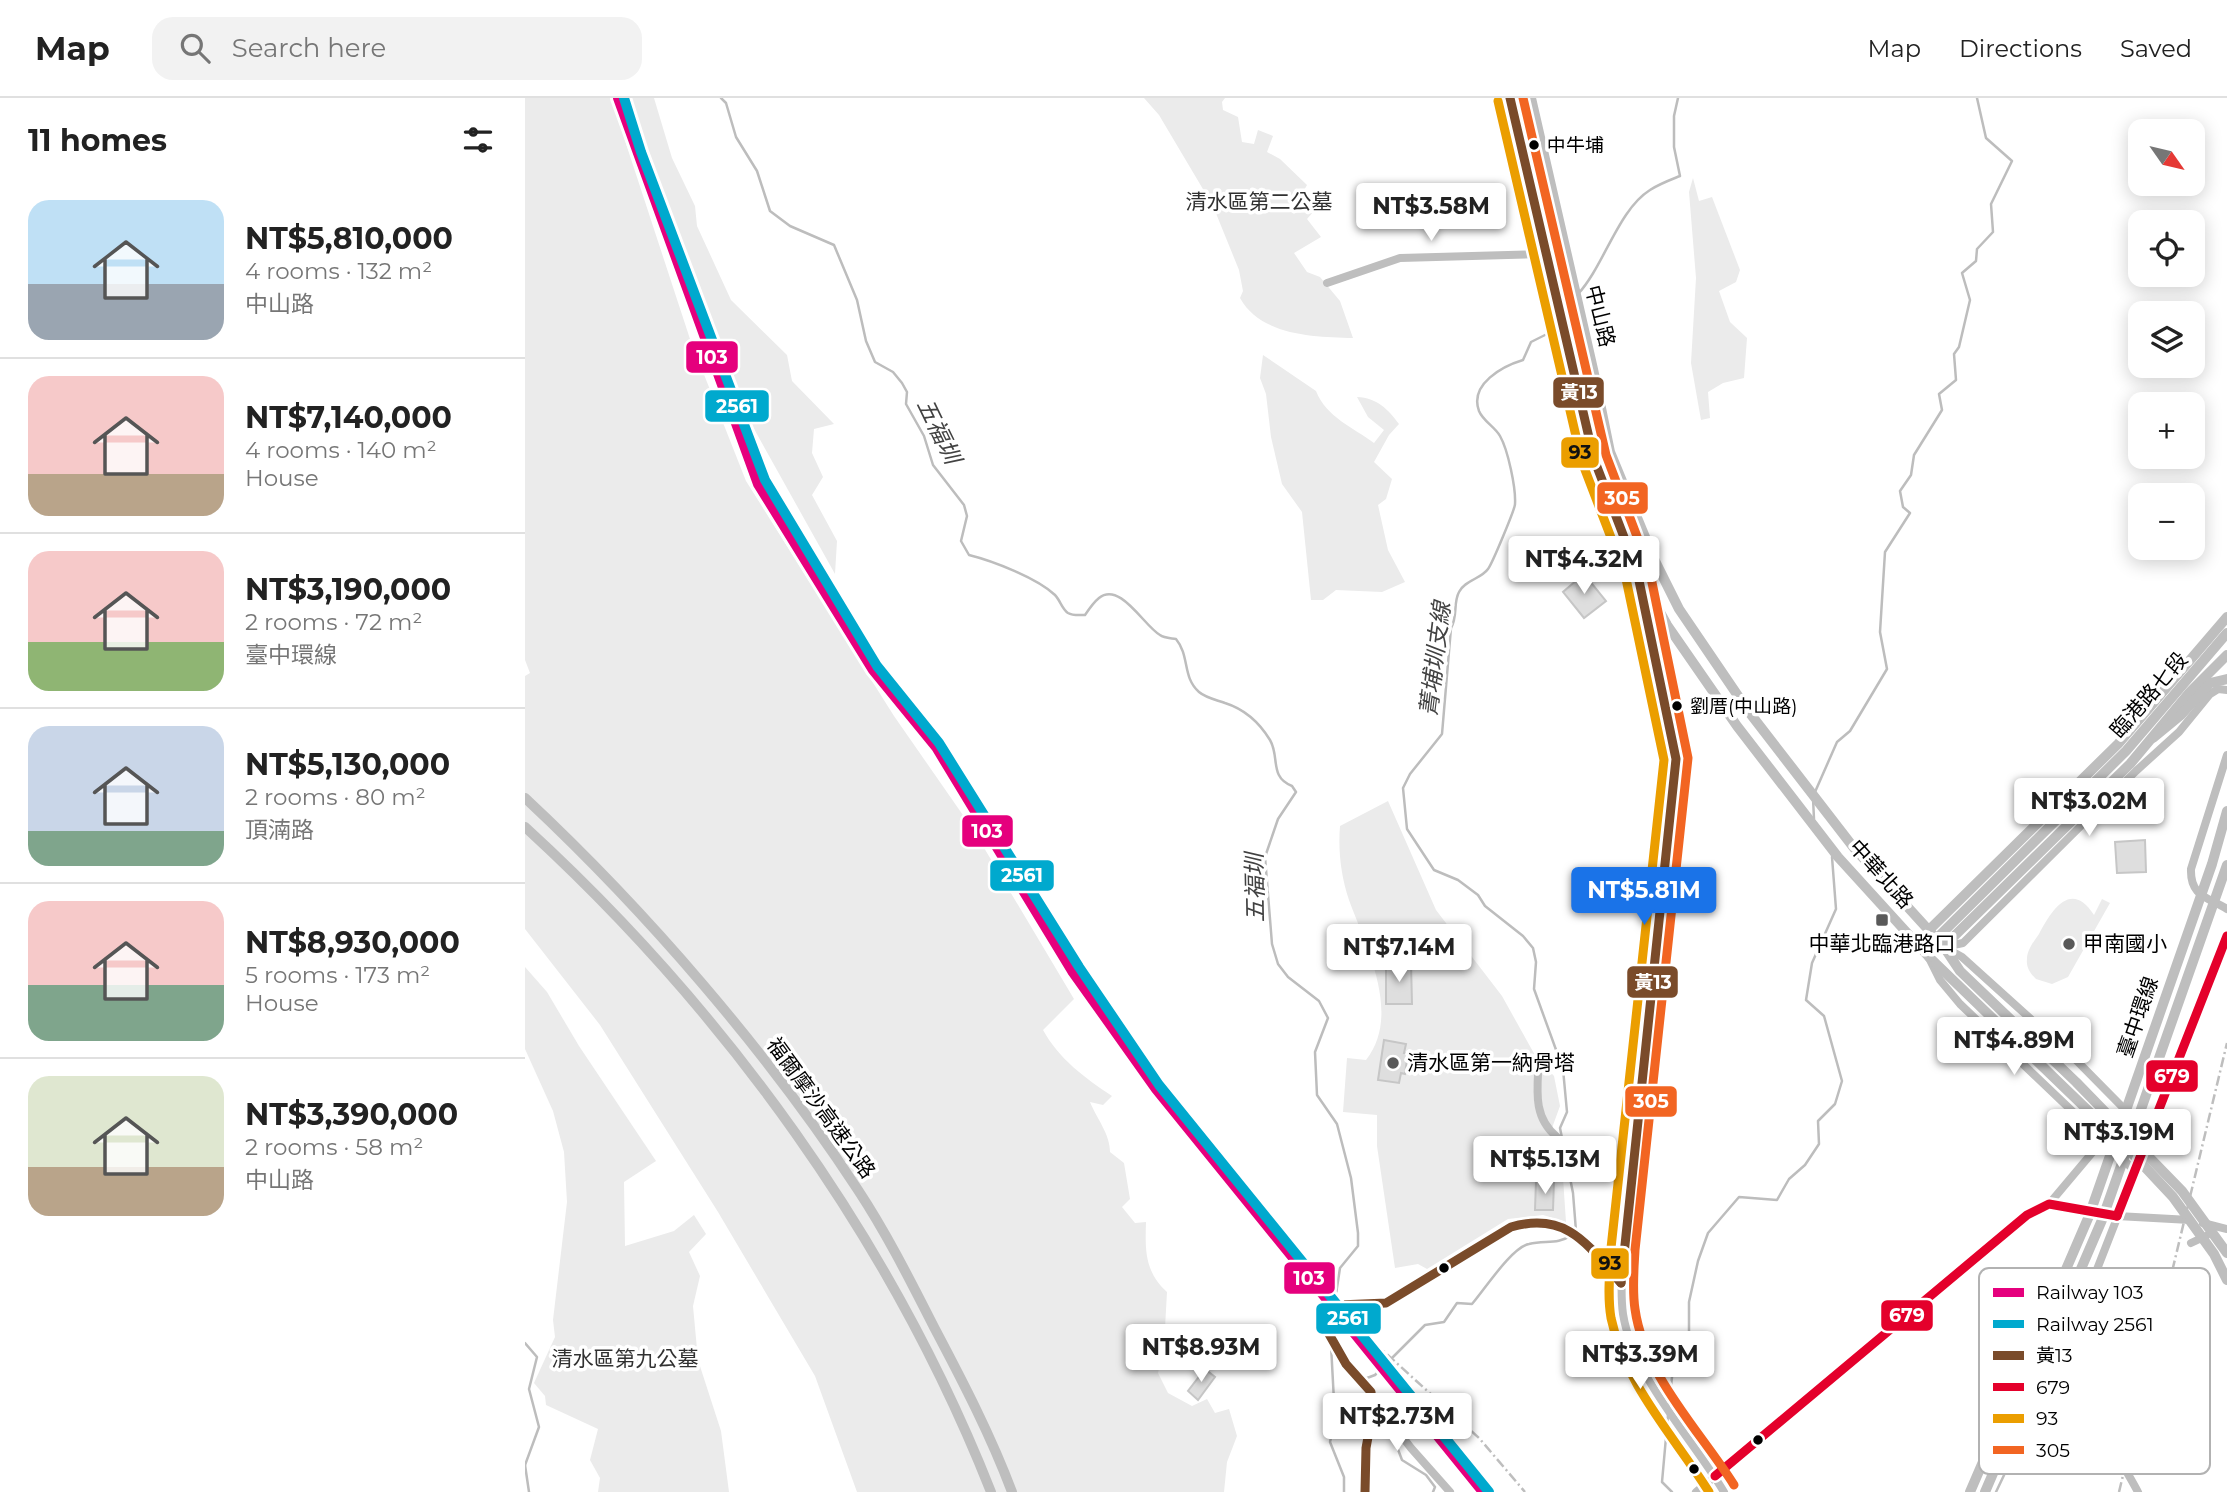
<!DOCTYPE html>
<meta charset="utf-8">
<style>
body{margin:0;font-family:Montserrat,"Noto Sans TC",sans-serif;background:#f2f2f2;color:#222;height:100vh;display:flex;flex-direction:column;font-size:26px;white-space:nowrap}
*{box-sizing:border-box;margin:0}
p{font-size:23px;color:#767676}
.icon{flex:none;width:38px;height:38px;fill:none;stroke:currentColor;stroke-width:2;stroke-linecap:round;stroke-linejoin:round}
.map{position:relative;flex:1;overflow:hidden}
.panel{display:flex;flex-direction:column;background:#fff;width:525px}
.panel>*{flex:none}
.needle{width:46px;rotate:124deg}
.tools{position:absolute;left:1603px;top:21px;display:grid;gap:14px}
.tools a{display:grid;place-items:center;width:77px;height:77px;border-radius:14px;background:#fff;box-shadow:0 4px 18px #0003;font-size:35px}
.price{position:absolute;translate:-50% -60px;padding:0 16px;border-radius:7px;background:#fff;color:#222;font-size:23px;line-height:46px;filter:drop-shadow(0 2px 4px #0008)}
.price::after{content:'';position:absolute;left:50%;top:42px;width:21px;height:16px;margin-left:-10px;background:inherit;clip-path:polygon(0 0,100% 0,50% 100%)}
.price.active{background:#1a73e8;color:#fff}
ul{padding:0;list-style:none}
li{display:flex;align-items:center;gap:21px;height:175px;padding:0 28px}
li+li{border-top:2px solid #e0e0e0}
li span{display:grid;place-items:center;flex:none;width:196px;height:140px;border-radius:21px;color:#555}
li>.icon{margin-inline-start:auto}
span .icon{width:84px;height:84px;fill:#fffc;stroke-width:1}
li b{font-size:30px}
h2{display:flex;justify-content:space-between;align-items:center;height:84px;padding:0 28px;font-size:30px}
header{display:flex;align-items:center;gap:42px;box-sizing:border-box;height:98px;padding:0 35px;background:#fff;border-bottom:2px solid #e0e0e0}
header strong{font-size:33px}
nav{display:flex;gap:38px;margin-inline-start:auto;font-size:24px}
.search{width:490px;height:63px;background:#f2f2f2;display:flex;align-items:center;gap:18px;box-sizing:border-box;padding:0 24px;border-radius:21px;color:#767676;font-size:26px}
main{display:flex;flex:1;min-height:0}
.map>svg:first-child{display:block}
</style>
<header>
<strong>Map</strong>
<div class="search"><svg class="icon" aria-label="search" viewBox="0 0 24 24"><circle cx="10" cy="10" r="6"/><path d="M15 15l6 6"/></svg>Search here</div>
<nav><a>Map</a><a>Directions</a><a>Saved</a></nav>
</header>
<main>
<section class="panel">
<h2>11 homes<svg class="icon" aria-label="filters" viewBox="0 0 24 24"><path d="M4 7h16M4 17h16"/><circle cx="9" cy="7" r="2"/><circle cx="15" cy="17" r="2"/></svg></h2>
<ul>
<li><span style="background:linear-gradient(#bfe0f5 60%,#9aa5b1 0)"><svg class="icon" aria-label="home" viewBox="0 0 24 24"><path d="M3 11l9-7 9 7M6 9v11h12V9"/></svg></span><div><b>NT$5,810,000</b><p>4 rooms · 132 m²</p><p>中山路</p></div></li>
<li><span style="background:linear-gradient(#f6c9c9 70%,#b9a48a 0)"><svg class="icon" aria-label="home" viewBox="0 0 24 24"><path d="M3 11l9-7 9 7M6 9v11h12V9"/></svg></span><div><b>NT$7,140,000</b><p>4 rooms · 140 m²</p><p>House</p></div></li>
<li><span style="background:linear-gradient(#f6c9c9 65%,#8fb573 0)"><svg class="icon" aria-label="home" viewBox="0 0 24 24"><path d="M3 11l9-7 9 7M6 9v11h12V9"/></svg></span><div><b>NT$3,190,000</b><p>2 rooms · 72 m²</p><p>臺中環線</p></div></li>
<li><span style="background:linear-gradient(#c9d6e8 75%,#7fa58c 0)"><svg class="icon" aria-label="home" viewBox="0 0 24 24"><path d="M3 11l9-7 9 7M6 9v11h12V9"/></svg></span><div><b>NT$5,130,000</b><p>2 rooms · 80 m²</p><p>頂湳路</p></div></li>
<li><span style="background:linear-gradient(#f6c9c9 60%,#7fa58c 0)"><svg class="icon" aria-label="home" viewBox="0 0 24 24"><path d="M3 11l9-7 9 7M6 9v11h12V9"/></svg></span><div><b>NT$8,930,000</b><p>5 rooms · 173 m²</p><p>House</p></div></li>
<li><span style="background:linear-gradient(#dfe7d0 65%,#b9a48a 0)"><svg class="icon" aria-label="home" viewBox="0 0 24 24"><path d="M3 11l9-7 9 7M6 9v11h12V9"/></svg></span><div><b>NT$3,390,000</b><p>2 rooms · 58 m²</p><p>中山路</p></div></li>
</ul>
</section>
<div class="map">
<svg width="1702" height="1394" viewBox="0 0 1702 1394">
<rect width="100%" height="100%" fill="#fff"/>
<g fill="#ebebeb">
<path d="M0 0H86L165 241 221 383 369 618 449 733 549 901 518 932C534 961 560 980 587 998L578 1007 565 1004C572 1021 585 1036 585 1054L599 1065 605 1101 597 1109 610 1125 621 1124C620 1153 620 1174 642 1194L639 1248 633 1275 643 1295 667 1308 682 1301 690 1315 704 1311 712 1338 702 1364 699 1394H332L290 1278 193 1114 75 927 0 831V578L5 575 0 562Z"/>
<path d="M105 0H129L147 60 170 108 172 128 206 202 262 257 267 283 309 326 289 331 287 355 298 379 287 397 312 443 310 476 224 322 165 170Z"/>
<path d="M619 0H700L697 4 698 12 713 19 717 44 729 46 733 32 748 38 742 54 755 61 782 87 777 96 790 97 796 105 782 121 796 139 769 155 782 174 795 179 815 203 828 240C790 239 736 238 715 200L718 193 714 172 688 108 634 17Z"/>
<path d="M1168 80 1174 103 1187 99 1215 172 1211 184 1194 193 1205 224 1222 240 1219 280 1198 285 1183 294 1185 320 1176 322 1166 265 1171 180 1164 94Z"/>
<path d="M738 257 791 293C801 319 829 330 849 345L859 332 843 319 832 299C852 300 863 311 874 326L864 337 849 364 867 381 861 401 853 407 863 452 880 484 857 494 811 492 798 502H786L777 414 757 386 746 339 741 296 735 280Z"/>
<path d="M863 703 911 812 977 898 1011 959 1029 978 1035 1008 1027 1030 1038 1080 1041 1124 1018 1117 983 1121 902 1171 893 1166 870 1170 852 1048V1017L818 1014 822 960 841 962C877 916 841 849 824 802 816 778 813 753 815 728Z"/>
<path d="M1577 801 1585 805 1543 879 1527 886 1511 881C1505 875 1501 869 1502 861 1502 852 1509 843 1514 836 1526 813 1546 781 1569 817Z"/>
<path d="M0 869 22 894 54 948 131 1063 99 1084 100 1148 149 1133 169 1117 181 1136 164 1154 175 1178 168 1208 173 1262 196 1333 204 1394H73L75 1380 65 1362 73 1331 21 1307 20 1298 9 1285 30 1239 28 1222 42 1104 39 1054 28 1013 0 951Z"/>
</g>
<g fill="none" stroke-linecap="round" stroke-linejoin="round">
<g stroke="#bdbdbd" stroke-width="2.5">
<path d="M196 0 201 5 211 39 232 73 245 113 265 128 309 147 332 202 341 243 350 264 368 274 377 285 382 294 381 306 399 338 408 367 439 407 442 418 436 443 444 457C468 463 512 480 530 497 535 502 537 511 543 515 548 518 554 517 560 517 564 511 569 504 574 500 595 483 619 528 635 537 639 540 645 540 651 541 665 558 657 579 674 594 681 600 692 602 700 605 719 611 734 624 745 642 755 659 744 679 767 688L771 694 753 721 740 759 747 846 753 866 763 879 794 903 803 920 790 954 792 997 812 1026 826 1080 833 1135V1148L815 1170 809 1209"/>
<path d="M1053 196C1079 168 1093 112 1125 92 1134 86 1145 82 1155 78L1149 49V18L1153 0"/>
<path d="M1037 214 1049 201"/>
<path d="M1032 219 1025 227 1022 236 1006 244 998 262C978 268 944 286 954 313 958 323 970 329 975 338 983 352 991 390 990 406 990 411 967 466 963 471 956 481 940 482 934 494 928 505 933 518 926 530L917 636 885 676 878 690 882 731 909 772 933 782 953 797 960 808 998 838 1008 850 1011 864 1009 891 1038 971 1042 1014 1035 1030 1048 1095 1051 1133"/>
<path d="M1290 694 1312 644 1325 633 1362 571 1355 534 1360 454 1385 415 1378 409 1375 393 1386 377 1389 357 1417 312 1414 296 1431 282 1429 256 1434 249 1445 202 1437 175 1451 163 1452 151 1468 134 1466 106 1487 63 1461 40 1452 0"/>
<path d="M1288 700 1289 721"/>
<path d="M0 1245 12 1259 4 1291 14 1329 0 1367"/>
<path d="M806 1247 810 1322 805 1344 819 1379V1394"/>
<path d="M840 1287 842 1280 850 1277 900 1227 919 1224 932 1205 947 1206C960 1191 987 1149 1004 1146 1021 1142 1032 1147 1047 1137"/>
<path d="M1144 1307 1150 1251 1164 1238V1204L1173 1163 1183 1135 1214 1099 1252 1102 1264 1081 1280 1067 1294 1046 1293 1023 1310 1006 1317 983 1299 918 1281 902 1287 865 1311 811 1307 759"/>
<path d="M854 1315 866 1333 877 1362 901 1377 910 1389 908 1394"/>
<path d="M1143 1317 1137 1384 1147 1394"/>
<path d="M0 1367 4 1394"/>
<path d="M1471 1394 1519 1293V1268"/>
</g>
</g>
<g fill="#dedede" stroke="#c6c6c6" stroke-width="2">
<path d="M1059 476 1081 503 1059 520 1038 494Z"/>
<path d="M1620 742 1621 774 1592 775 1590 744Z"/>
<path d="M861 865H886L887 906H861Z"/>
<path d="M859 942 881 946 879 955H883L880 976 876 975 874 985 853 982Z"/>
<path d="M1011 1083H1029L1028 1112H1010Z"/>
<path d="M680 1271 690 1279 673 1302 663 1293Z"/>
</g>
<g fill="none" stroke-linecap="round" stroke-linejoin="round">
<g stroke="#bebebe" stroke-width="8">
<path d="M802 185 875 160 1021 156"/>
<path d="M1129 461 1112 473 1151 661 1098 1151C1097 1173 1095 1195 1098 1216 1108 1279 1167 1340 1199 1394"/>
<path d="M1702 657 1666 771C1665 798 1682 799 1702 811"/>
<path d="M1419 849 1438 845 1611 673 1654 634 1685 596 1693 591 1702 592"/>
<path d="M1419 849 1437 859 1549 960 1623 1035"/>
<path d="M1405 862 1415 882 1435 906 1609 1072"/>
<path d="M1014 958C1013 988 1006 1018 1032 1039"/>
<path d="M1524 1106 1577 1043"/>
<path d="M1678 1125 1702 1131"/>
<path d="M1666 1145 1681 1138"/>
<path d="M840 1394C836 1361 849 1330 846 1297"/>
<path d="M925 1394 886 1350 821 1266 800 1229 804 1217 814 1207 861 1205 986 1129C1039 1107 1064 1150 1096 1185"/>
<path d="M1171 1394 1513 1110 1524 1106 1592 1118 1665 1122"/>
<path d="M1613 1394C1604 1377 1592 1359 1586 1340 1571 1297 1557 1243 1562 1197L1702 838"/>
</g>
<g stroke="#bebebe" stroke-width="10">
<path d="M985 0 1069 361 1112 473 1142 527 1212 628 1313 759 1404 859 1604 1052 1648 1099 1689 1156 1702 1182"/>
<path d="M1006 0 1068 271 1085 354 1129 461 1154 511 1224 614 1329 750 1419 849 1435 873 1551 984 1657 1093 1702 1155"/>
<path d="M1403 833 1593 646 1702 519"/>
<path d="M1416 851 1605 666 1665 594 1702 557"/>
<path d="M1404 859 1411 841 1601 653 1702 535"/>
</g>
<g stroke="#bebebe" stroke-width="10">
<path d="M1628 640 1656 617 1685 585 1702 581"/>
<path d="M0 700C120 812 243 954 333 1092 362 1136 386 1184 410 1231 438 1284 466 1338 487 1394"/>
<path d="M0 729C200 912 366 1141 466 1394"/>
<path d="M1445 1394 1564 1118 1687 766 1702 713"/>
<path d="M1460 1394 1577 1122 1702 767"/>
</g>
<g stroke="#bebebe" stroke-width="2.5" stroke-dasharray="10 3.5 2 3.5" stroke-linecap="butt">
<path d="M820 1218 954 1340 1000 1394"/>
<path d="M1594 1394 1702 945"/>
</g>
<defs>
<g id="bus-1">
<path d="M985 0 1069 361 1112 473 1151 661 1096 1185"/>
<path d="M800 1229 804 1217 814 1207 861 1205 986 1129C1042 1113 1063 1147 1096 1185"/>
<path d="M800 1229 821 1266 846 1294 848 1312 841 1350 840 1394"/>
</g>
<g id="bus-2">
<path d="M1592 1118 1702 838"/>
<path d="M1190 1378 1502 1117 1524 1106 1592 1118"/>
</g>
<path id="bus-3" d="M973 3 1057 364 1100 476 1139 662 1086 1150C1085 1173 1082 1197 1086 1220 1100 1287 1149 1338 1184 1394"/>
<path id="bus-4" d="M998 0 1081 357 1124 470 1163 660 1110 1152C1109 1171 1107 1192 1110 1211 1119 1277 1175 1333 1209 1387"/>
</defs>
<use href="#bus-1" stroke="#fff" stroke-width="14"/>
<use href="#bus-2" stroke="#fff" stroke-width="14"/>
<use href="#bus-3" stroke="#fff" stroke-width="14"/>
<use href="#bus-4" stroke="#fff" stroke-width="14"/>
<use href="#bus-1" stroke="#7a4b2a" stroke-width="9"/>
<use href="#bus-2" stroke="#e4002b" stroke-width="9"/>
<use href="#bus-3" stroke="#eb9e00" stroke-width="9"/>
<use href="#bus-4" stroke="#f26522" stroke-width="9"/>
<defs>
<path id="rail-1" d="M93 0 233 386 348 572 411 649 547 873 631 991 958 1394"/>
<path id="rail-2" d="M99 0 116 54 240 382 352 568 414 645 554 869 634 987 964 1394"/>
</defs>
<use href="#rail-1" stroke="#fff" stroke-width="16"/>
<use href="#rail-2" stroke="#fff" stroke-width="16"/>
<use href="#rail-1" stroke="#e5007d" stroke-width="10"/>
<use href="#rail-2" stroke="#00a9ce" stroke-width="10"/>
</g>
<g fill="#000" stroke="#fff" stroke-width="2.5">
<circle cx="1009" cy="47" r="6"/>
<circle cx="1152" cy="608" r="6"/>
<circle cx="919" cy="1170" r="6"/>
<circle cx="1233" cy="1342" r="6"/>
<circle cx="1169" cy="1371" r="6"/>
</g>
<g fill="#595959" stroke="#fff" stroke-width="2.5">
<rect x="1350" y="815" width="14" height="14" rx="3.5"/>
<circle cx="1544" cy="846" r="7"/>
<circle cx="868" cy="965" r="7"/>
</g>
<g text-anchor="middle" stroke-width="7" stroke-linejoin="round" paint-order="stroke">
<g font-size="19" fill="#000" stroke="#fff" text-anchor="start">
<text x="1022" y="54">中牛埔</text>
<text x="1165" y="615">劉厝(中山路)</text>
</g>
<g font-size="21" fill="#313131" stroke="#fff">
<text x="734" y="111">清水區第二公墓</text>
<text x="100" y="1268">清水區第九公墓</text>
</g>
<g font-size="21" fill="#000" stroke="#fff">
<text transform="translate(1075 218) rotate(76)" y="7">中山路</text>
<text transform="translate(1624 597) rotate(-49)" y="7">臨港路七段</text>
<text transform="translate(1356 776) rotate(48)" y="7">中華北路</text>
<text transform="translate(1613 919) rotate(-71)" y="7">臺中環線</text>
<text transform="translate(296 1010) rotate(54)" y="7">福爾摩沙高速公路</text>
</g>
<g font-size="21" fill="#000" stroke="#fff" text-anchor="start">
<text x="1357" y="853" text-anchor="middle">中華北臨港路口</text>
<text x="1558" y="853">甲南國小</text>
<text x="882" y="972">清水區第一納骨塔</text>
</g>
<g font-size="23" font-style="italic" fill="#424242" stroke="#fff">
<text transform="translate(414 333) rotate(64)" y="8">五福圳</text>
<text transform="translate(910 561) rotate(-83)" y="8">菁埔圳支線</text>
<text transform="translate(730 790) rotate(-91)" y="8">五福圳</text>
</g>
</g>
<rect x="1454" y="1170" width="231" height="206" rx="10" fill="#fff" stroke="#b2b2b2" stroke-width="2"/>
<rect x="1468" y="1190" width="31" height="9" fill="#e5007d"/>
<rect x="1468" y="1222" width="31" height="8" fill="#00a9ce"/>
<rect x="1468" y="1253" width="31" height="9" fill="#7a4b2a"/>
<rect x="1468" y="1285" width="31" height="8" fill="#e4002b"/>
<rect x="1468" y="1316" width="31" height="9" fill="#eb9e00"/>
<rect x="1468" y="1348" width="31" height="8" fill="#f26522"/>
<g font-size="19" fill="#000">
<text x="1511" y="1201">Railway 103</text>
<text x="1511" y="1233">Railway 2561</text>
<text x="1511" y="1264">黃13</text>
<text x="1511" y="1296">679</text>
<text x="1511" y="1327">93</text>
<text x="1511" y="1359">305</text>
</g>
<g stroke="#fff" stroke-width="2.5">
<rect x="160" y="242" width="54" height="34" rx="7" fill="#e5007d"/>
<rect x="1027" y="278" width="53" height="33" rx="7" fill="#7a4b2a"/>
<rect x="179" y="291" width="66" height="34" rx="7" fill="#00a9ce"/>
<rect x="1035" y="338" width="40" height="33" rx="7" fill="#eb9e00"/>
<rect x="1071" y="383" width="53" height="34" rx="7" fill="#f26522"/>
<rect x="436" y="716" width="53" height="34" rx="7" fill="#e5007d"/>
<rect x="464" y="761" width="66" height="33" rx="7" fill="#00a9ce"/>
<rect x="1101" y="867" width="53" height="34" rx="7" fill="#7a4b2a"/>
<rect x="1620" y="961" width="54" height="34" rx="7" fill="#e4002b"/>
<rect x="1099" y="987" width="54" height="33" rx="7" fill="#f26522"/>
<rect x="1065" y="1149" width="40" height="33" rx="7" fill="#eb9e00"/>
<rect x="758" y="1163" width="53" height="34" rx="7" fill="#e5007d"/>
<rect x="1355" y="1201" width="54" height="33" rx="7" fill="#e4002b"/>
<rect x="790" y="1204" width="67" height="33" rx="7" fill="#00a9ce"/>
</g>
<g font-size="19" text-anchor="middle" font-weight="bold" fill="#fff">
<text x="187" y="266">103</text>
<text x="1054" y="301">黃13</text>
<text x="212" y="315">2561</text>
<text x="1097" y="407">305</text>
<text x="462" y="740">103</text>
<text x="497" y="784">2561</text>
<text x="1128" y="891">黃13</text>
<text x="1647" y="985">679</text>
<text x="1126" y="1010">305</text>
<text x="784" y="1187">103</text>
<text x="1382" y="1224">679</text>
<text x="823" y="1227">2561</text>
</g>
<g font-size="19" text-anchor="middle" font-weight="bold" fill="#111">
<text x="1055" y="361">93</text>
<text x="1085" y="1172">93</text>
</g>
</svg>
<div class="tools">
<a><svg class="needle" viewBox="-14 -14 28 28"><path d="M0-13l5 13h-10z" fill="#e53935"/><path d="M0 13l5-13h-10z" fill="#767676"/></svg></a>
<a><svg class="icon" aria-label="locate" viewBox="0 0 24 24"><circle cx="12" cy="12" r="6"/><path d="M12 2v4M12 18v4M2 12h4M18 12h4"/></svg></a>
<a><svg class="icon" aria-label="layers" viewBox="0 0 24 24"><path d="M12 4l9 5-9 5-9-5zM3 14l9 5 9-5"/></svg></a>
<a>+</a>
<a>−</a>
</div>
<b class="price" style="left:906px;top:145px">NT$3.58M</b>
<b class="price" style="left:1059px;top:498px">NT$4.32M</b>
<b class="price" style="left:1564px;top:740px">NT$3.02M</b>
<b class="price active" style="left:1119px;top:829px">NT$5.81M</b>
<b class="price" style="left:874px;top:886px">NT$7.14M</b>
<b class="price" style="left:1489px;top:979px">NT$4.89M</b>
<b class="price" style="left:1594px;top:1071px">NT$3.19M</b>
<b class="price" style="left:1020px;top:1098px">NT$5.13M</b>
<b class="price" style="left:676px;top:1286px">NT$8.93M</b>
<b class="price" style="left:1115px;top:1293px">NT$3.39M</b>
<b class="price" style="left:872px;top:1355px">NT$2.73M</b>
</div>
</main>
